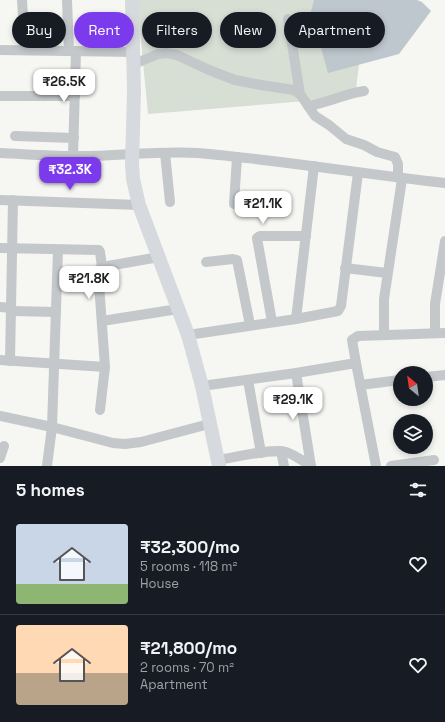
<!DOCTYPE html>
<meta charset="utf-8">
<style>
body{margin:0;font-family:"Space Grotesk",sans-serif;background:#20242c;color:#f1f3f6;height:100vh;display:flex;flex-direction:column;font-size:15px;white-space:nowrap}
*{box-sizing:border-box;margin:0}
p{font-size:13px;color:#9ea1a6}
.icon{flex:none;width:22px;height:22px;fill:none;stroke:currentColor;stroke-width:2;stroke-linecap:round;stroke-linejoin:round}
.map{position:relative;height:466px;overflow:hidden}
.details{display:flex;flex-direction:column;background:#171b24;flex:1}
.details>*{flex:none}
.hud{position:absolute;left:12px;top:12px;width:421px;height:36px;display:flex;gap:8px}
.needle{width:26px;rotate:331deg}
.tools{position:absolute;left:393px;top:366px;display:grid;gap:8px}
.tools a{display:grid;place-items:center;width:40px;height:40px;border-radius:50%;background:#171b24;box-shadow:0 2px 6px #0003;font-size:20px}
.price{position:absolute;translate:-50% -34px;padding:0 9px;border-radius:8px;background:#fff;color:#222;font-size:13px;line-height:26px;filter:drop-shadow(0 1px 2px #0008)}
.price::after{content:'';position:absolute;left:50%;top:24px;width:12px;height:9px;margin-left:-6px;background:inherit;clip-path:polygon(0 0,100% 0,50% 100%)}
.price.selected{background:#7c3aed;color:#fff}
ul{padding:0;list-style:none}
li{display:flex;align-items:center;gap:12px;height:100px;padding:0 16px}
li+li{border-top:1px solid #363941}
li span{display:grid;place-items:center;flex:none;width:112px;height:80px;border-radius:4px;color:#555}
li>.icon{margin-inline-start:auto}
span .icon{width:48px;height:48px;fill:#fffc;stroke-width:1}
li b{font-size:17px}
h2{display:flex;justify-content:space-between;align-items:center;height:48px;padding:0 16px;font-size:17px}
.chip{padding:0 14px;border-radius:18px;background:#171b24;box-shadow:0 2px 6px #0003;font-size:14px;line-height:36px}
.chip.selected{background:#7c3aed;color:#fff}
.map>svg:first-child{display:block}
</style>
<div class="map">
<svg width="445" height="466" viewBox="0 0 445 466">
<rect width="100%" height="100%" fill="#f6f7f3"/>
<path fill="#d7ded4" d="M137 0H367L355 97 148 114Z"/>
<path fill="#bdc7cd" d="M314 0H417L422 2 431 11 399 54 328 73 311 12Z"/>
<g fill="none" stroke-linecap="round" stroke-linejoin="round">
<g stroke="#c4c8cb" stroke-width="10">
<path d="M22 0 25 50"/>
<path d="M67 0 69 51"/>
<path d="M288 19 300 94"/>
<path d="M0 50 134 52"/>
<path d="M134 64 158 54 166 53 177 55 209 70 235 80 261 85 294 90 300 94 315 116 329 125 346 139 364 145 377 152 395 157 398 164V178"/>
<path d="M0 96H75"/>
<path d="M308 106C327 103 344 94 364 91"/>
<path d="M15 136 74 138"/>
<path d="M0 153C24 154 49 156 73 156 114 157 156 150 198 153 280 160 362 174 445 183"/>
<path d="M165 153 170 202"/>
<path d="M73 156 76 51"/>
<path d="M0 200 139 205"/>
<path d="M234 204 237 157"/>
<path d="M0 248 99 250 100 252 102 267"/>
<path d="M206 262 233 259 237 260 250 325"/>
<path d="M345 268 387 273"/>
<path d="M0 307 11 308"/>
<path d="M11 311 56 312"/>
<path d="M296 319 314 166"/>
<path d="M102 321 178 309"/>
<path d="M272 322 257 238 260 236H306"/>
<path d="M435 333V304L445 241"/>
<path d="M188 335 296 319 338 311 341 306 358 173"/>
<path d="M384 335V299L402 179"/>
<path d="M0 360 105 367"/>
<path d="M10 361 13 200"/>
<path d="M356 363 352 340 358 336 445 333"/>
<path d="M296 373 311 466"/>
<path d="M426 377 445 375"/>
<path d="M248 380 261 453"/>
<path d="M360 385 400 380"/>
<path d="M202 386 296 373 356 363 376 466"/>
<path d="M100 410 105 367 98 270 102 267 159 257"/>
<path d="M0 416 52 427 113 443 125 444 141 442 209 424"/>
<path d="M281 451 284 466"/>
<path d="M0 458 4 446"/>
<path d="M217 460C233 458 272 448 286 452 295 455 303 461 311 466"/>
<path d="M47 466 52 427 58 250"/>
<path d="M391 466 434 460"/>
</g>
<path stroke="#d6dadf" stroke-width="14" d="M132 0 134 91 132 164 133 179 139 205 188 335 202 386 219 466"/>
</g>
</svg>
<div class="tools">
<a><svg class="needle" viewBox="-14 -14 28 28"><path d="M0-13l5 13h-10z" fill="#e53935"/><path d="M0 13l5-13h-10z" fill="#9ea1a6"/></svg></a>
<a><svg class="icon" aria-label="layers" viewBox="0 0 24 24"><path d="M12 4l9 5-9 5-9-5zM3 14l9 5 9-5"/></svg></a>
</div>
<b class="price" style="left:64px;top:103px">₹26.5K</b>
<b class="price selected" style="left:70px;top:191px">₹32.3K</b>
<b class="price" style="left:263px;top:225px">₹21.1K</b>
<b class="price" style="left:89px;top:300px">₹21.8K</b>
<b class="price" style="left:293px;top:421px">₹29.1K</b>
<div class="hud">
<a class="chip">Buy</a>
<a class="chip selected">Rent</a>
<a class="chip">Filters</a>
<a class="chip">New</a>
<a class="chip">Apartment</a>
</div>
</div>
<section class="details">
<h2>5 homes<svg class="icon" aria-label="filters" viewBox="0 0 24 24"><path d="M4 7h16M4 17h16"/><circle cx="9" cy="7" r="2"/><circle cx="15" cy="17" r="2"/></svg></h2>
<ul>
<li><span style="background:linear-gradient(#c9d6e8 75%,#8fb573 0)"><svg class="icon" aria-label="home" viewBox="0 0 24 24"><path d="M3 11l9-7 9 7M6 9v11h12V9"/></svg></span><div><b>₹32,300/mo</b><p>5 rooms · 118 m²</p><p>House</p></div><svg class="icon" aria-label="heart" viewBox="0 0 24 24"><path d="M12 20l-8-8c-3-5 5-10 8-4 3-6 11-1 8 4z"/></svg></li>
<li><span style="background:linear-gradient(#ffd9b3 60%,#b9a48a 0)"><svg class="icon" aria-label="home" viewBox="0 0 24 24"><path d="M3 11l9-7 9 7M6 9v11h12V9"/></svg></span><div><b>₹21,800/mo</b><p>2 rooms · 70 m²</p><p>Apartment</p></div><svg class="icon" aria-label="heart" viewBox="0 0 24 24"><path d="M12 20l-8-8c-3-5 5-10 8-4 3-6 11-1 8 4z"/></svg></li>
</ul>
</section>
